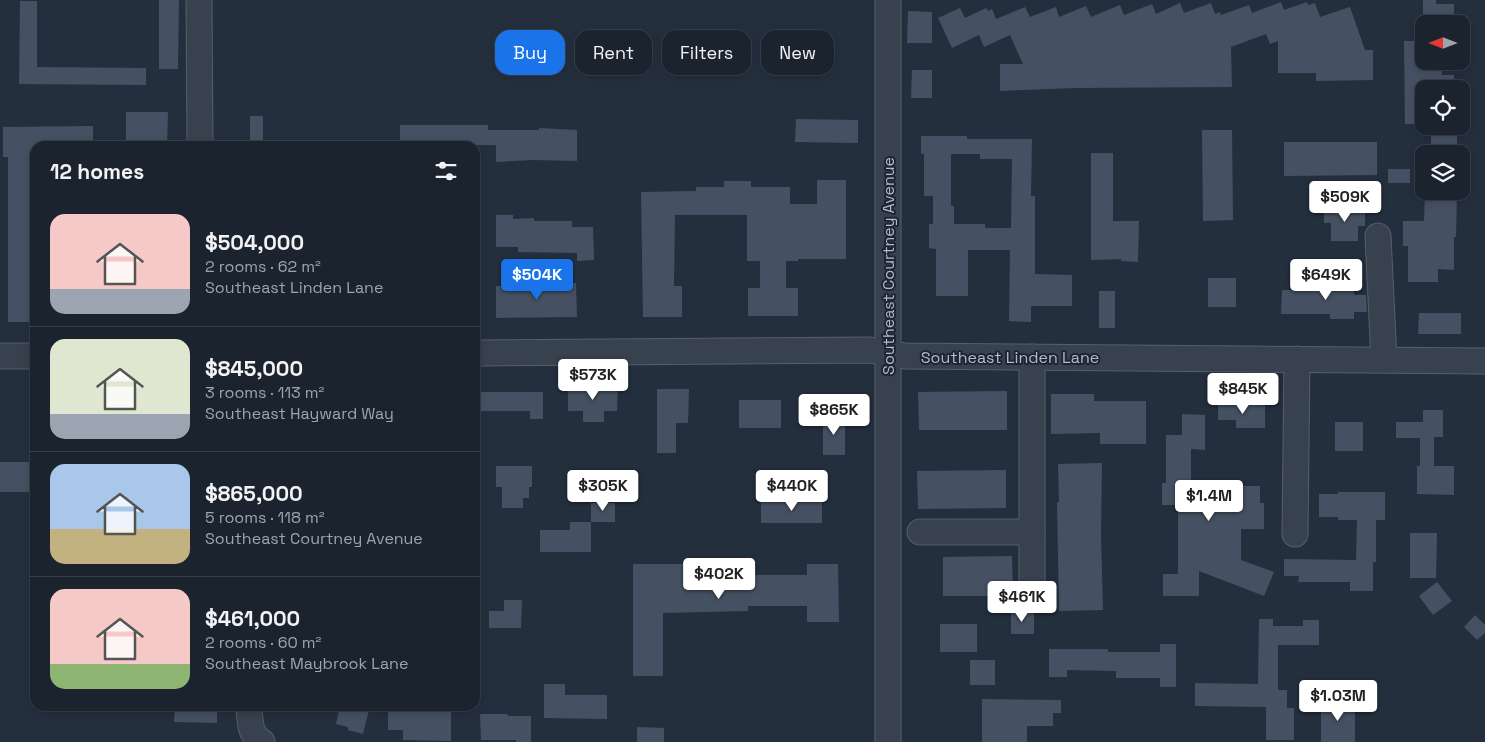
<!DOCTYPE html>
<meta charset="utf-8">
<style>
body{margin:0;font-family:"Space Grotesk",sans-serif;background:#242b36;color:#f1f3f6;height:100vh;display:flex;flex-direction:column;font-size:19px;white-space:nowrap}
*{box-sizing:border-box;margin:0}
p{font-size:16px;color:#a0a4aa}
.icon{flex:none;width:28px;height:28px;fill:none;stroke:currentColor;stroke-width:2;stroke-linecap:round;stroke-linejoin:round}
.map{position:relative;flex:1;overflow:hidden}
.sheet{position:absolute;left:30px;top:141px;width:450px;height:570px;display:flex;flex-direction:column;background:#1b232e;border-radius:15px;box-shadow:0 2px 8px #0003,0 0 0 1px #39404a}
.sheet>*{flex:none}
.hud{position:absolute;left:495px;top:30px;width:475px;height:45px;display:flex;gap:10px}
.needle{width:32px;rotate:270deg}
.buttons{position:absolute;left:1415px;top:15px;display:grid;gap:10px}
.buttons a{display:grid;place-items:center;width:55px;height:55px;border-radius:10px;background:#1b232e;box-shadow:0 2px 8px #0003,0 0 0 1px #39404a;font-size:25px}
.price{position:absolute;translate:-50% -42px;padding:0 11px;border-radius:5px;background:#fff;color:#222;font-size:16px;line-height:32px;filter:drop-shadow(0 1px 2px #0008)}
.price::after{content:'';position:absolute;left:50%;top:30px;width:15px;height:11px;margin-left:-8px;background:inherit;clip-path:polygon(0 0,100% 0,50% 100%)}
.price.selected{background:#1a73e8;color:#fff}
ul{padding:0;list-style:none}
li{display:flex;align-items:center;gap:15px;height:125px;padding:0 20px}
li+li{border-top:1px solid #39404a}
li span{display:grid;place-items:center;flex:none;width:140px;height:100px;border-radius:15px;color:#555}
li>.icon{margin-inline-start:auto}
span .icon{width:60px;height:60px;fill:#fffc;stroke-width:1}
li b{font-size:21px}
h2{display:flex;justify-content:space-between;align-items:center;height:60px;padding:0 20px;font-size:21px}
.tag{padding:0 18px;border-radius:15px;background:#1b232e;box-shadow:0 2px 8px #0003,0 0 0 1px #39404a;font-size:18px;line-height:45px}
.tag.selected{background:#1a73e8;color:#fff}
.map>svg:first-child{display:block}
</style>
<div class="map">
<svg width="1485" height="742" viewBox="0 0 1485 742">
<rect width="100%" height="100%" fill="#242f3e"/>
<g fill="#455162" fill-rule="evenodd">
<path d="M159 0H179L178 69H159Z"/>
<path d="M1423 0H1436V4H1454V22L1423 21Z"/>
<path d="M20 1H37V67L146 68V85L19 84Z"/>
<path d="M1281 2 1284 10 1307 2 1308 5 1315 3 1320 17 1350 7 1365 50H1373V80L1316 81V73H1278V41L1270 44 1266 34 1231 47 1232 87 1076 88 1000 91V64H1023L1010 35 984 47 979 35 952 48 938 18 960 8 965 18 986 8 988 11 992 9 996 19 1025 7 1030 17 1056 7 1059 17 1086 6 1091 17 1120 5 1124 15 1152 4 1156 14 1180 3 1184 13 1211 3 1215 14 1220 12 1221 15 1249 5 1252 13Z"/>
<path d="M908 11 932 12V43H907Z"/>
<path d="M1404 41H1424V61H1442V75H1454V89H1424V124H1405Z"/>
<path d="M912 70H932V98H911Z"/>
<path d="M126 112H168L167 146H126Z"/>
<rect x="250" y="116" width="13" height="30"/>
<path d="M796 119 858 120V143L795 142Z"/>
<path d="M400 125H488V130H539V128L577 130V161L534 160 496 162V145H400Z"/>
<path d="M93 126V146H35V322H8V157H3V127Z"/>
<path d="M1202 130H1232L1233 220 1203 221Z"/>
<rect x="1431" y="130" width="26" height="24"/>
<path d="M921 136H967V139H1032L1031 196H1035V274L1072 275V306H1031V322L1009 321 1010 250H968V296H936V249L929 248V224H933V196H924V154H921ZM951 154H980V159H1012L1011 228H985V224H954V206H951Z"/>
<path d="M1284 142H1377V175L1284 176Z"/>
<path d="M1091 153H1113V221H1139L1138 262 1121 261V259L1091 260Z"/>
<rect x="1388" y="169" width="22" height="14"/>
<path d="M817 180H846V259H798V261H786V288H798V316H748V288H760V261H747V215H675L674 286H682V317H643L641 192 696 191V187H724V181H751V187H790V204H817Z"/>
<path d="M1425 191H1457L1456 237H1454V270L1438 269V282H1408V246H1403V221H1424Z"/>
<path d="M1324 209H1365V226H1358V241H1331V223H1324Z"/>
<path d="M496 215H513V219L534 218V221H572V227H593L594 260 577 261V253L518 252V247H496Z"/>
<rect x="1208" y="278" width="28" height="29"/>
<path d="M1330 279H1354V295H1366L1367 312H1354V319H1330V314H1281L1282 290H1330Z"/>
<path d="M576 283 577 317 496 318V286H538V284Z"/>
<rect x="1099" y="291" width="16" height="37"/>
<path d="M1419 313H1461V334H1418Z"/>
<path d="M568 386H618L617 411H604V422H583V411H568Z"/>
<path d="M657 389H689L688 423H676V453H657Z"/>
<path d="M1007 391V430H919L918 392Z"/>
<path d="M475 392H543V419H530V411H475Z"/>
<path d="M1051 394H1094V401H1146V444H1100V433L1051 434Z"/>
<rect x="739" y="400" width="42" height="28"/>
<path d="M1218 403 1265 404V428H1236V420H1218Z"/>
<path d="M1423 410H1443V437H1434V466H1454V495L1417 494V466H1420V438H1396V422H1423Z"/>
<path d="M1182 414 1205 415V450L1191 449V483H1200V502L1232 503V486H1260V503H1264V529H1241V560L1274 572 1264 596 1199 571V596H1163V574H1178V505H1162V483H1166V435H1182Z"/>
<rect x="823" y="416" width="22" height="39"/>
<rect x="1335" y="422" width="28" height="29"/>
<rect x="0" y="462" width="35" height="30"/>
<path d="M1102 463 1101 534 1103 610 1059 611 1057 502H1059L1058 464Z"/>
<path d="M496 466H532V487H529V498H523V508H502V487H496Z"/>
<path d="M1006 470V508L918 509 917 471Z"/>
<path d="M1338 492H1385V520H1376V562H1373V591H1350V582H1298L1299 576H1284V559L1356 560 1357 520H1338V517H1319V494H1338Z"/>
<rect x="761" y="500" width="61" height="23"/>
<rect x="591" y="503" width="24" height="19"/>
<path d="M570 522H591V552H540V530H570Z"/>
<path d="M1410 533H1437L1436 578H1410Z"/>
<path d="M1012 556 1013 596H943V557Z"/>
<path d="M633 564H712V581H748V575H807V564H838L839 622H807V606H748V611L663 613V676H633Z"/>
<path d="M1437 582 1452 601 1433 615 1419 596Z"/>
<path d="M504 600H522L521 628H489V611H504Z"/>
<path d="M1011 612 1034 613V634H1011Z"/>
<path d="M1475 615 1485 625V633L1477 640 1464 627Z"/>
<path d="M1259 619H1273V626H1303V620H1319V645H1278V690H1287V708H1294V740H1266V707L1195 706V683L1258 684Z"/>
<rect x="940" y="624" width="37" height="28"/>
<path d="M1160 644H1176V687H1160V678H1116V671L1067 670V677H1049V649H1108V652H1160Z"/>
<rect x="970" y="660" width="25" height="25"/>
<path d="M544 684H565V695H607V719L544 718Z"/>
<path d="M982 699 1061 700V713H1053V726H1027V742H982Z"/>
<rect x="1321" y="703" width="34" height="39"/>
<path d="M175 706H217V723L174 722Z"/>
<path d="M340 706H370L363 734 348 730V727L336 724Z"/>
<path d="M388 706H451V741L403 740V730H388Z"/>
<path d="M480 714H507L508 716H531V742H516V740H481Z"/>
<path d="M637 727 664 728V742H637Z"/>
</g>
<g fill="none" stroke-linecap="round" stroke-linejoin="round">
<defs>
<g id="minor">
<path d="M199 0 200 146"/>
<path d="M888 0V742"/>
<path d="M1378 236 1384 360"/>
<path d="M475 353 870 350 905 356 1485 361"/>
<path d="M0 356H35"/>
<path d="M1032 357V599"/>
<path d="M920 532H1032"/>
<path d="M1295 534 1297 359"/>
<path d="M249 706C250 719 249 735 262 742"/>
</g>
</defs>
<use href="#minor" stroke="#565f6c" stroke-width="27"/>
<use href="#minor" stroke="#38414e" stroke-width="25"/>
</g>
<g text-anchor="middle" stroke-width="4" stroke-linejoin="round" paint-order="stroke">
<g font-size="16" fill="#b4bcc9" stroke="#1d2633">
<text transform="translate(888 266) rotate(-90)" y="6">Southeast Courtney Avenue</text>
<text x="1010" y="363">Southeast Linden Lane</text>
</g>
</g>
</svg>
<div class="buttons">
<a><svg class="needle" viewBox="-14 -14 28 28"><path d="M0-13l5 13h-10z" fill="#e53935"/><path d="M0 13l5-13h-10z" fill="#a0a4aa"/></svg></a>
<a><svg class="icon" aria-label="locate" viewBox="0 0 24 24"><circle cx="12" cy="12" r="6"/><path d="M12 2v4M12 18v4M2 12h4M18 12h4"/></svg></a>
<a><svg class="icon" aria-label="layers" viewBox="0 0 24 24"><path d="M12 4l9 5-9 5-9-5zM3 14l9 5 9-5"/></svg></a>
</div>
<b class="price" style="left:1345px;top:223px">$509K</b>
<b class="price selected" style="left:537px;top:301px">$504K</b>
<b class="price" style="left:1326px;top:301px">$649K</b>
<b class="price" style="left:593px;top:401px">$573K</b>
<b class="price" style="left:1243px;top:415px">$845K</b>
<b class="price" style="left:834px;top:436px">$865K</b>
<b class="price" style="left:603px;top:512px">$305K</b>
<b class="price" style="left:792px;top:512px">$440K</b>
<b class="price" style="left:1209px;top:522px">$1.4M</b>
<b class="price" style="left:719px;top:600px">$402K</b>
<b class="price" style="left:1022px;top:623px">$461K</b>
<b class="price" style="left:1338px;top:722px">$1.03M</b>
<div class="hud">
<a class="tag selected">Buy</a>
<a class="tag">Rent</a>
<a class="tag">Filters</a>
<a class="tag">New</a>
</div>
<section class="sheet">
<h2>12 homes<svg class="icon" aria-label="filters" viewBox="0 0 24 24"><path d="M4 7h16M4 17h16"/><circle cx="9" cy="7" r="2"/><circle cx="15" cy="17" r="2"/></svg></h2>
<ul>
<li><span style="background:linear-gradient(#f6c9c9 75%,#9aa5b1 0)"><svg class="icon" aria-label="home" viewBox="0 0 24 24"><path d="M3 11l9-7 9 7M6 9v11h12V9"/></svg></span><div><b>$504,000</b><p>2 rooms · 62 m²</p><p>Southeast Linden Lane</p></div></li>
<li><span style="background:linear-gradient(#dfe7d0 75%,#9aa5b1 0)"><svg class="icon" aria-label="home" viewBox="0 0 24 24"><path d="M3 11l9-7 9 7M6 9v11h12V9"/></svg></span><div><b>$845,000</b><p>3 rooms · 113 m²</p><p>Southeast Hayward Way</p></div></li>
<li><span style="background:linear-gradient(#a9c7e8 65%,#c2b280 0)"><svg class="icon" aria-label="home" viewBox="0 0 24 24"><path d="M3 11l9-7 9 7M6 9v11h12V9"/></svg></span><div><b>$865,000</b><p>5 rooms · 118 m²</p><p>Southeast Courtney Avenue</p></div></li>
<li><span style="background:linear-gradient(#f6c9c9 75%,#8fb573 0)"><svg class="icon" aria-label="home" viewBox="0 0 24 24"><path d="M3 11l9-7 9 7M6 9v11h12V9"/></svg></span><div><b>$461,000</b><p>2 rooms · 60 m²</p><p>Southeast Maybrook Lane</p></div></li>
</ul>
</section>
</div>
